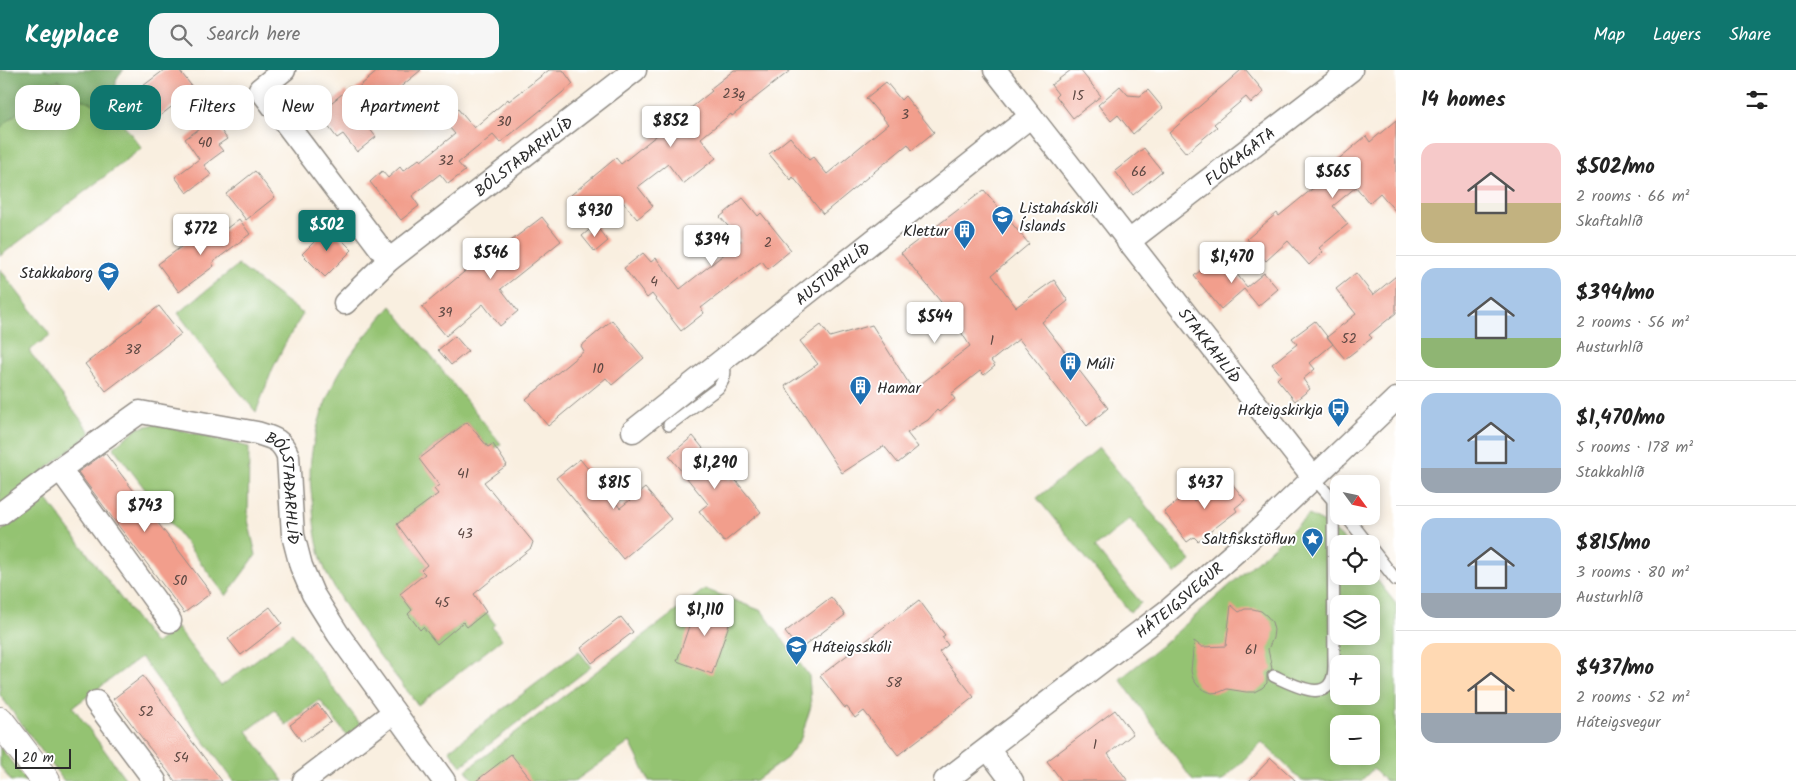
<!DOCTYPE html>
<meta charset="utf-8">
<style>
body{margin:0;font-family:Kalam,sans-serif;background:#f6f6f6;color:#222;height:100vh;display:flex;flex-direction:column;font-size:19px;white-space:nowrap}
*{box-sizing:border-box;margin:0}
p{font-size:16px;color:#767676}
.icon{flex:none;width:28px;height:28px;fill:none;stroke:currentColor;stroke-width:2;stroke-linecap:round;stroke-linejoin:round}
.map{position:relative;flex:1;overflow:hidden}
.drawer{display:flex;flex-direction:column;background:#fff;width:400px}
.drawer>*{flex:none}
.banner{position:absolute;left:15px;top:15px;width:475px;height:45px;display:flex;gap:10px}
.needle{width:32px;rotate:123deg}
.controls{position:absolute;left:1330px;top:405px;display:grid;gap:10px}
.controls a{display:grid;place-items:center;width:50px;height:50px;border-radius:10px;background:#fff;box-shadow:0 2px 12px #0003;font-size:25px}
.scale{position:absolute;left:15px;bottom:12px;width:56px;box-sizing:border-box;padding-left:5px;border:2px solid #2b2b2b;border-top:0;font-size:14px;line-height:18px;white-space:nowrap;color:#2b2b2b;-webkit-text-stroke:4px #fff;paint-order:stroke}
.price{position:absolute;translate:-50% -42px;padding:0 11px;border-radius:5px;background:#fff;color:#222;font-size:16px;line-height:32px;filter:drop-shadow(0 1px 2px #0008)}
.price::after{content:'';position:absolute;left:50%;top:30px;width:15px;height:11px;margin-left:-8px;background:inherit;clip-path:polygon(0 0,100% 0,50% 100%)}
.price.selected{background:#0f766e;color:#fff}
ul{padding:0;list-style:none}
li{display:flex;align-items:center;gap:15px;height:125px;padding:0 25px}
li+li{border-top:1px solid #e0e0e0}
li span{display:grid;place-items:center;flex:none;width:140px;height:100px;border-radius:15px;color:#555}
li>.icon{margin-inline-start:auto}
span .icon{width:60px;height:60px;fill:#fffc;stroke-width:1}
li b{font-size:21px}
h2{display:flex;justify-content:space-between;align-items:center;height:60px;padding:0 25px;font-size:21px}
.tag{padding:0 18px;border-radius:15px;background:#fff;box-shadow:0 2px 12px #0003;font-size:18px;line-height:45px}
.tag.selected{background:#0f766e;color:#fff}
header{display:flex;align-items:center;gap:30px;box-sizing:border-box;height:70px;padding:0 25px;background:#0f766e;color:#fff}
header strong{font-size:24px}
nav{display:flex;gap:28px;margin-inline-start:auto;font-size:18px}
.search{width:350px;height:45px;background:#f6f6f6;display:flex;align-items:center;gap:12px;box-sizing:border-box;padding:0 18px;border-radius:15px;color:#767676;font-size:19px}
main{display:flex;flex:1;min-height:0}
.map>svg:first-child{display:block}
</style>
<header>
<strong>Keyplace</strong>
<div class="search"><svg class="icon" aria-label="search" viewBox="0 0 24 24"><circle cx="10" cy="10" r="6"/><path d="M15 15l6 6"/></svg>Search here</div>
<nav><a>Map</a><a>Layers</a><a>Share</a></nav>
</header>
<main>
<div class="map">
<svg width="1396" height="711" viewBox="0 0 1396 711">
<rect width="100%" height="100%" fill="#fff"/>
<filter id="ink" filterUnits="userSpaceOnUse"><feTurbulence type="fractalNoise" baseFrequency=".02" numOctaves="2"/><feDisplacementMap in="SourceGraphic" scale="10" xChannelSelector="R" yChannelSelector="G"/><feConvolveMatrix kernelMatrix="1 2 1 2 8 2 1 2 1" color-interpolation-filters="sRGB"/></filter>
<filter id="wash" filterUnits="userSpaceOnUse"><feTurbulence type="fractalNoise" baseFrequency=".0096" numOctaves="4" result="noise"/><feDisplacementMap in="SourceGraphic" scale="20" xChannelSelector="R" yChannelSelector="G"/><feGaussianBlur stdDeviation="1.12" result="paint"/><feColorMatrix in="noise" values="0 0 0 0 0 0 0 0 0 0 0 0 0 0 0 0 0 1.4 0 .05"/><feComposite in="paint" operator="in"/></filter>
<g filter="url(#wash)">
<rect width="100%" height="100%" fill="#f9efe0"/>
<g fill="#94c372" stroke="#60774e" fill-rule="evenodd">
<path d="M0 0 93 16 142 78 0 186Z"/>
<path d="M238 195 303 244 287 270 273 298 256 342 213 290 178 243Z"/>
<path d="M0 199 50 265 29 281 91 363 0 436Z"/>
<path d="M391 236 501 374 496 378 493 374 488 377 467 352 419 388 439 415 438 424 397 454 427 495 421 500 425 504 400 524 412 540 408 544 420 560 423 557 437 574 463 552 468 557 486 542 495 554 492 557 502 569 418 635C387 594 352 554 329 508 318 487 314 460 313 438 311 421 309 405 311 388 315 357 327 322 344 295 357 274 375 255 391 236Z"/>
<path d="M156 354 249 377 248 450 256 485 226 526 113 377 138 358Z"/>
<path d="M1099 378 1191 491 1175 504 1130 449 1095 477 1141 533 1130 542 1037 428Z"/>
<path d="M46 428 155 574 177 558 221 616 292 563 361 655 347 666 320 630 286 655 275 640 247 661 284 711H234L141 587 73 637 127 711H64L0 625V462Z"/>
<path d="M1309 445 1327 454 1349 474H1339V506H1371V502L1396 534V711H1385L1373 699 1361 711H1301V710L1262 672 1222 711H1193L1120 609 1160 577ZM1339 534H1371V566H1339ZM1339 594H1371V626H1339ZM1339 654H1371V686H1339Z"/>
<path d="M705 519 762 541 809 606 811 636 801 668 787 688 755 711H649L630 672 575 711H474L466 700Z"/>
<path d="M579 581 591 597 461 696 449 680Z"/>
<path d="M0 677 26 711H11L0 696Z"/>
</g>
<path fill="#77a964" stroke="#516a48" d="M0 0H124C106 14 124 27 122 45L115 50C99 45 101 38 90 32 83 29 75 30 69 23 65 18 64 14 59 10L52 12 0 58Z"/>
<g id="blocks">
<g fill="#f29e8c">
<path d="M164 0H179L194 19 156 49 143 32 147 28 139 19Z"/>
<path d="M379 0H421L362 49 376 67 357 82 343 64 337 68 318 43 346 21 349 25Z"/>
<path d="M549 0H563L573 14 500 73 493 65 458 93 465 101 448 114 440 104 412 126 419 136 401 150 370 112 382 101 388 108 400 97 403 101 419 89 421 91 455 64 427 31 441 19 474 58 508 29 509 31Z"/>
<path d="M734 0H791L732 46 731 44 701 68 716 88 683 114 668 94 638 117 653 136 637 149 622 131 589 157 566 129 616 88 621 94 712 21 710 19Z"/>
<path d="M1071 0H1080L1101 26 1073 48 1056 26 1058 24 1051 15Z"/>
<path d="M1241 0H1246L1264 22 1251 33 1246 27 1214 54 1217 57 1186 83 1169 63Z"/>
<path d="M886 12 901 30 905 26 934 62 912 80 908 74 823 144 793 107 791 110 769 84 790 67 809 90 813 87 827 104 888 54 866 28Z"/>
<path d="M1120 16 1128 25 1140 26 1148 20 1163 38 1133 64 1118 45 1111 51 1098 35Z"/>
<path d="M213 49 227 69 218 75 223 81 204 95 211 105 187 123 175 107 199 89 185 69Z"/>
<path d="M1396 50V142L1380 123 1369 133 1356 117 1333 136 1348 154 1319 178 1323 182 1309 195 1288 171 1266 191 1247 169 1277 143 1279 146 1339 97 1335 92 1366 66 1370 72Z"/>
<path d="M1144 78 1162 101 1133 125 1115 101Z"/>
<path d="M255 101 275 127 246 150 226 124Z"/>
<path d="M984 120 1029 174 992 205 1016 237 1054 210 1068 231 1042 252 1108 338 1087 356 1019 269 991 291 995 296 984 305 980 301 951 324 955 329 939 342 937 340 928 350 907 363 918 377 898 393 884 376 842 403 785 316 818 294 800 271 821 255 830 267 872 255 913 320 970 276 945 237 901 183Z"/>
<path d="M743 128 758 146 761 143 791 180 768 199 762 191 701 238 704 243 681 261 652 224 647 228 624 198 643 183 651 192 656 188 680 219 741 171 720 147Z"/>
<path d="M542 147 561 171 501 219 518 241 500 256 483 234 446 266 422 237 470 197 473 200Z"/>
<path d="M239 149 250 164 212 193 214 196 179 222 158 194 193 168 201 178Z"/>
<path d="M595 155 608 171 595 182 582 166Z"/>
<path d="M329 157 352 180 325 207 302 184Z"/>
<path d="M1224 188 1247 217 1264 203 1278 219 1258 236 1244 219 1221 239 1194 206 1210 192 1213 196Z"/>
<path d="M1356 203 1373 225 1396 206V243L1369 265 1372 268 1345 289 1327 267 1356 244 1336 219Z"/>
<path d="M159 236 181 264 106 321 85 294Z"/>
<path d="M612 250 644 288 612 315 606 308 548 356 526 329 584 281 581 276Z"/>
<path d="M1315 251 1333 274 1310 293 1315 299 1303 309 1310 319 1295 331 1277 309 1281 305 1272 294 1297 274 1292 268Z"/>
<path d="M455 266 468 281 451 295 438 280Z"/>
<path d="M467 352 488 377 493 374 507 395 484 412 533 472 531 478 474 524 486 542 467 557 463 552 437 574 423 557 420 560 408 544 412 540 400 524 425 504 421 500 427 495 397 454 438 424 434 419 439 415 419 389Z"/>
<path d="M693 366 729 410 733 407 761 442 724 472 699 441 708 434 669 386Z"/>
<path d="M105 383 211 523 184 543 78 402Z"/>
<path d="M580 389 620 438 645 418 671 449 623 489 556 408Z"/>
<path d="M1226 406 1245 430 1235 438 1237 441 1198 471 1194 467 1187 472 1164 442 1188 423 1194 431Z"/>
<path d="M831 527 845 545 799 580 785 562Z"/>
<path d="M698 530 733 543 712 604 677 591Z"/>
<path d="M919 530 945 565 942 567 948 575 939 582 974 627 898 685 864 641 855 648 847 637 845 638 820 606Z"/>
<path d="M1231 535 1239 542 1245 539H1253L1261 541 1267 546 1272 552 1274 560 1273 568 1268 579 1272 599 1267 603V613L1262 618 1254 622H1246L1227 619 1220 622 1212 623 1204 620 1198 616 1193 609 1191 601 1194 571 1202 577 1226 576Z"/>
<path d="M270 537 282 553 241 585 228 569Z"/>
<path d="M621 547 633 562 592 593 581 578Z"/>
<path d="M143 606 178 653 222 711H175L148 676 113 629Z"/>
<path d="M318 634 331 652 302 672 290 655Z"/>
<path d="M1115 640 1133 664 1108 684 1128 711H1062L1047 691Z"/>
<path d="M511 684 532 711H476Z"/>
<path d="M1271 688 1296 711H1249Z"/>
</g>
</g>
</g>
<g filter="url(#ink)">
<use href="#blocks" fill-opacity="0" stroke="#928d86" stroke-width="1"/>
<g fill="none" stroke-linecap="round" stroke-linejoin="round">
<defs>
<g id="lane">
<path d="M669 355 718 318C726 308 726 301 723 289"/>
<path d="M1314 408 1337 435"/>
<path d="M1346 446 1368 474"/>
<path d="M1371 478 1396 510"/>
<path d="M1274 606C1294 615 1334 638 1334 596L1333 431"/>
</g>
<g id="street">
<path d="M284 0 260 19 389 190"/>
<path id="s1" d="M995 0 1314 408"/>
<path id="s2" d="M1128 172 1351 0"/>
<path id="s3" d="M345 233 389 190 635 0"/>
<path id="s4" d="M633 361 1031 46"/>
<path d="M0 444 60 399"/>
<path id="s5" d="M170 551 60 399 140 342 257 363C273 368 281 369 288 386L293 465 301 496 313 524 338 564 444 711"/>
<path d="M96 632 155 711"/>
<path d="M988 679 1012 711"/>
<path d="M304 711 394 642"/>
<path id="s6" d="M945 711 1170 539 1240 478 1396 329"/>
</g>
<path id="primary" d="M0 651 46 711"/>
</defs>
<use href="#lane" stroke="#928d86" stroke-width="14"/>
<use href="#street" stroke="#928d86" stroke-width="25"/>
<use href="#primary" stroke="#928d86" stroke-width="30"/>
<use href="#lane" stroke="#fff" stroke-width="11"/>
<use href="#street" stroke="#fff" stroke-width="22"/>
<use href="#primary" stroke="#fff" stroke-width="28"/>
</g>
</g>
<defs>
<symbol id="university-pin" viewBox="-11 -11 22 30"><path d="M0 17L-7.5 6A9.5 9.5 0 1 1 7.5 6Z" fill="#1f6fb2" stroke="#fff"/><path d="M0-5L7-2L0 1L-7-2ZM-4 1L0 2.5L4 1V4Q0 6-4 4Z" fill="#fff"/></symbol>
<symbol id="building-pin" viewBox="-11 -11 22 30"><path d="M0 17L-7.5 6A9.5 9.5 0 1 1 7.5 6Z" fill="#1f6fb2" stroke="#fff"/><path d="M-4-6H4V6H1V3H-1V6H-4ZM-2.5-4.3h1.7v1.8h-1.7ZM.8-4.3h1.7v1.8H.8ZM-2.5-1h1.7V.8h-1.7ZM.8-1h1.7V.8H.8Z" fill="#fff"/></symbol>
<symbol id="school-pin" viewBox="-11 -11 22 30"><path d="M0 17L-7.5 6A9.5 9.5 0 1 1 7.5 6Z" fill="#1f6fb2" stroke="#fff"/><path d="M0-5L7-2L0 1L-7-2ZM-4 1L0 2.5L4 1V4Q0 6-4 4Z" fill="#fff"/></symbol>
<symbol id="bus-pin" viewBox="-11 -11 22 30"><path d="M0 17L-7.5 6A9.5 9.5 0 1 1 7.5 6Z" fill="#1f6fb2" stroke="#fff"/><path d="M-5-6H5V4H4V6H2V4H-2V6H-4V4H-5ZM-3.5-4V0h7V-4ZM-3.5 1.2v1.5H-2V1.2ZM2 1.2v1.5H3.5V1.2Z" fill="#fff"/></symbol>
<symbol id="sight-pin" viewBox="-11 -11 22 30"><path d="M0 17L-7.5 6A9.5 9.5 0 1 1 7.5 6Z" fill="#1f6fb2" stroke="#fff"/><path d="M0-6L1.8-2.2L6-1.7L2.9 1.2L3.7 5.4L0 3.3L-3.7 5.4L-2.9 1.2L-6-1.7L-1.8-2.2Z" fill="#fff"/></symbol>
</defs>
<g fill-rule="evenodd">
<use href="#university-pin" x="990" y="134" width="25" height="34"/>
<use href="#building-pin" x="952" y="148" width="25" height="34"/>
<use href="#school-pin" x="96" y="190" width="25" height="34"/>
<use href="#building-pin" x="1058" y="280" width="25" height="34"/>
<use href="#building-pin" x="848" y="304" width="25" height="34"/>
<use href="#bus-pin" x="1326" y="326" width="25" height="34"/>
<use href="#sight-pin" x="1300" y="456" width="25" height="34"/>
<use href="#school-pin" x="784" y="564" width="25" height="34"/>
</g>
<g text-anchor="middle" stroke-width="4" stroke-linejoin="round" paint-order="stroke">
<g font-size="14" fill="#5d4843">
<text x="734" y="28">23g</text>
<text x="1078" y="30">15</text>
<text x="905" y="49">3</text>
<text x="504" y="56">30</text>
<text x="205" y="77">40</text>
<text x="446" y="95">32</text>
<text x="1139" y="106">66</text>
<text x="768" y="177">2</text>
<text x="654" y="216">4</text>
<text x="445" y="247">39</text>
<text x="1349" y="273">52</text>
<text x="992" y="275">1</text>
<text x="133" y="284">38</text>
<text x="598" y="303">10</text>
<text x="463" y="408">41</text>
<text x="465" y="468">43</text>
<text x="180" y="515">50</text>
<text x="442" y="537">45</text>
<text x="1251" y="584">61</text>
<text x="894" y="617">58</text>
<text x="146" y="646">52</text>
<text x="1095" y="679">1</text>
<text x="181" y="692">54</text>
</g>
<g font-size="16" fill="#2b2b2b" stroke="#fff">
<text dy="6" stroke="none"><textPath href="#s3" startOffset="231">BÓLSTAÐARHLÍÐ</textPath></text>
<text dy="6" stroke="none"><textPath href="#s2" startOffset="141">FLÓKAGATA</textPath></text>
<text dy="6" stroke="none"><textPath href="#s4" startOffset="254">AUSTURHLÍÐ</textPath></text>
<text dy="6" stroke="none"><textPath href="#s1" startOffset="349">STAKKAHLÍÐ</textPath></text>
<text dy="6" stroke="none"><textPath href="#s5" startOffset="474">BÓLSTAÐARHLÍÐ</textPath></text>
<text dy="6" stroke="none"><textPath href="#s6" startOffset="296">HÁTEIGSVEGUR</textPath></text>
</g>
<g font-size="16" fill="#2b2b2b" stroke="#fff" text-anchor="start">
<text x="1019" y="143">Listaháskóli<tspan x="1019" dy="18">Íslands</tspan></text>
<text x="949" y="166" text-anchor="end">Klettur</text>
<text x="93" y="208" text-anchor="end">Stakkaborg</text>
<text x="1086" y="299">Múli</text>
<text x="877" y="323">Hamar</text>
<text x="1323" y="345" text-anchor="end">Háteigskirkja</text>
<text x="1296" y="474" text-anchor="end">Saltfiskstöflun</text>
<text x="812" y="582">Háteigsskóli</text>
</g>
</g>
</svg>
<div class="controls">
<a><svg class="needle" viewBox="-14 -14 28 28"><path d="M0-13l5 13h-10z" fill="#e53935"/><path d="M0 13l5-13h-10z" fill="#767676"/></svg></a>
<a><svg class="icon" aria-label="locate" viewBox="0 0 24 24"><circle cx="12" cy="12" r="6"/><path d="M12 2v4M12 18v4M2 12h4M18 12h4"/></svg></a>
<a><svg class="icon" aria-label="layers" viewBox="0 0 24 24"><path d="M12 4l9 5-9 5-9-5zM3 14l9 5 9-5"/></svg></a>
<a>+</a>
<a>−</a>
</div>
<div class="scale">20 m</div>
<b class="price" style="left:671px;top:78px">$852</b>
<b class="price" style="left:1333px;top:129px">$565</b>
<b class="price" style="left:595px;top:168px">$930</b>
<b class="price selected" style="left:327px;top:182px">$502</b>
<b class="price" style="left:201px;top:186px">$772</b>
<b class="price" style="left:712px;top:197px">$394</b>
<b class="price" style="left:491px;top:210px">$546</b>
<b class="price" style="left:1232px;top:214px">$1,470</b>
<b class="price" style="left:935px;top:274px">$544</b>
<b class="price" style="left:715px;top:420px">$1,290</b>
<b class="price" style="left:614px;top:440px">$815</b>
<b class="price" style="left:1205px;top:440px">$437</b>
<b class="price" style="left:145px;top:463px">$743</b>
<b class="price" style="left:705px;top:567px">$1,110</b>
<div class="banner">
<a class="tag">Buy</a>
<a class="tag selected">Rent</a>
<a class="tag">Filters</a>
<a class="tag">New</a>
<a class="tag">Apartment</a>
</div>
</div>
<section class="drawer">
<h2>14 homes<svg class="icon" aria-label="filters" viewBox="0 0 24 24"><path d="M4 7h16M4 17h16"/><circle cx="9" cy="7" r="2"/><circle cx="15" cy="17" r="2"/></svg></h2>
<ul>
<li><span style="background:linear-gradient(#f6c9c9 60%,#c2b280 0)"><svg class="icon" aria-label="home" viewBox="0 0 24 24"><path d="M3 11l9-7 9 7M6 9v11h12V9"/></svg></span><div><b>$502/mo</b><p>2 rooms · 66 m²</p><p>Skaftahlíð</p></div></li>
<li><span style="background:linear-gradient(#a9c7e8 70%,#8fb573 0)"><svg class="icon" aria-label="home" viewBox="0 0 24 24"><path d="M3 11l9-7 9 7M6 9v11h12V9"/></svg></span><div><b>$394/mo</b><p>2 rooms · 56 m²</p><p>Austurhlíð</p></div></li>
<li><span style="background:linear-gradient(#a9c7e8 75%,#9aa5b1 0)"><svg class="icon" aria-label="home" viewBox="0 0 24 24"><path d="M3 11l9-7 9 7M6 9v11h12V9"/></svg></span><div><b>$1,470/mo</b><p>5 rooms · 178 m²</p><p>Stakkahlíð</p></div></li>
<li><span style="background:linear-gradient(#a9c7e8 75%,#9aa5b1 0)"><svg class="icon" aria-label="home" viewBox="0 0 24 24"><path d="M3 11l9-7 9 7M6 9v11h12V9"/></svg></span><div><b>$815/mo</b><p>3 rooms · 80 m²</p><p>Austurhlíð</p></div></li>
<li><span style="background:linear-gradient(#ffd9b3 70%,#9aa5b1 0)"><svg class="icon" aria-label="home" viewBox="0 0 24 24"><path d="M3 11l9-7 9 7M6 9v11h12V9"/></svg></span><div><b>$437/mo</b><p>2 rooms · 52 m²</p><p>Háteigsvegur</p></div></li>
</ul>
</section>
</main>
